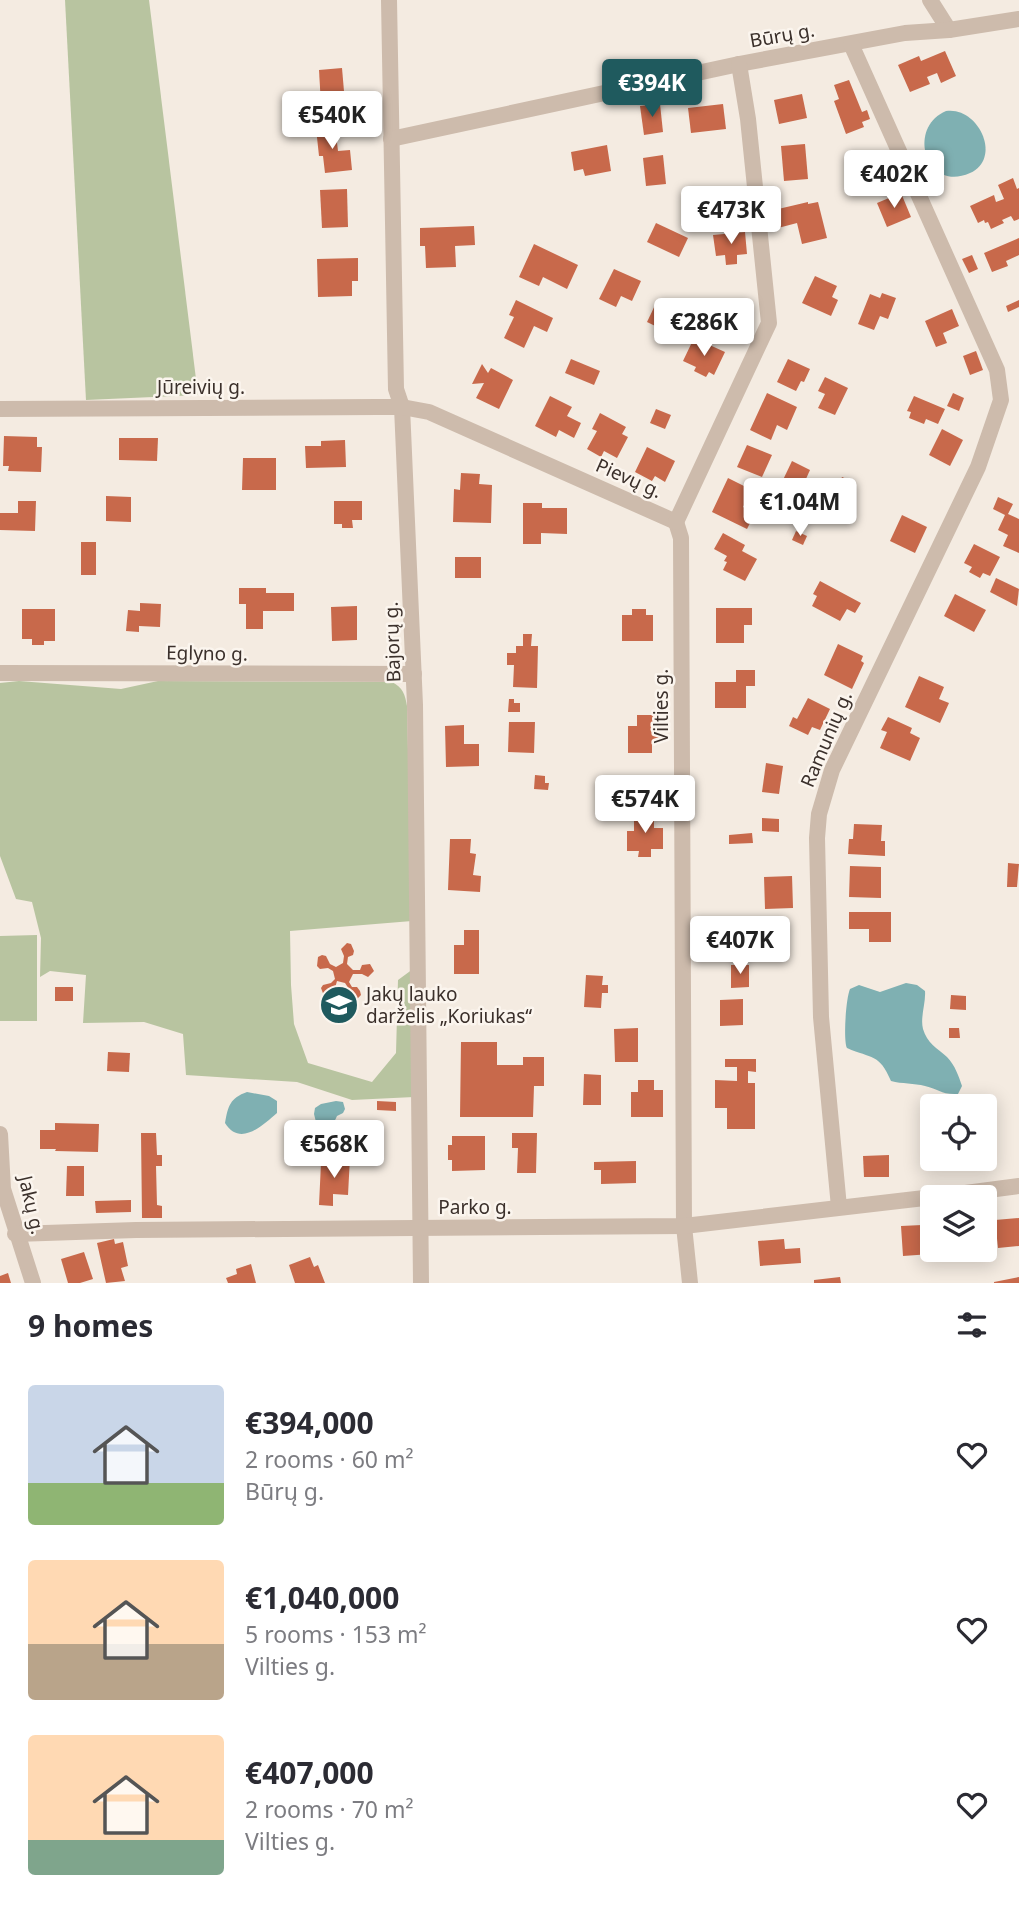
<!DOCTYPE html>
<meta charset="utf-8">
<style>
body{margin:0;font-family:"Noto Sans",sans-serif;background:#f7f7f7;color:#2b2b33;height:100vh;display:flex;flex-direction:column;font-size:26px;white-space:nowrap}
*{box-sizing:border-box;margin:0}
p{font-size:23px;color:#7c7c81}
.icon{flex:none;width:38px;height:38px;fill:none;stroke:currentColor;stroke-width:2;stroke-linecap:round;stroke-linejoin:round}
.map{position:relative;height:1283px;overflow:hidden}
.drawer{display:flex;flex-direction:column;background:#fff;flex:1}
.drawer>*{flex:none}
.buttons{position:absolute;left:920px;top:1094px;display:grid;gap:14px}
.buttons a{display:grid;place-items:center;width:77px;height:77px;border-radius:7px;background:#fff;box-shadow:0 4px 18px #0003;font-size:35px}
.price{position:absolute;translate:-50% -60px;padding:0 16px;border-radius:7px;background:#fff;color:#222;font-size:23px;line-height:46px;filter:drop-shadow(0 2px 4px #0008)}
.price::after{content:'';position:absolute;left:50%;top:42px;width:21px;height:16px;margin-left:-10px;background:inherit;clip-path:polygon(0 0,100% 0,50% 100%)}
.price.current{background:#1f5a5e;color:#fff}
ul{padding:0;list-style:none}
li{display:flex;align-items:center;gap:21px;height:175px;padding:0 28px}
li span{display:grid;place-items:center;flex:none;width:196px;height:140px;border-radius:7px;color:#555}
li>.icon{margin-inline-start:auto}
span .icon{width:84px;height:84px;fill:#fffc;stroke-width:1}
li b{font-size:30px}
h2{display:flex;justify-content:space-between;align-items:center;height:84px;padding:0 28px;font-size:30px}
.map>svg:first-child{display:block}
</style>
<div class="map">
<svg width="1019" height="1283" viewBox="0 0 1019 1283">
<rect width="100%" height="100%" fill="#f4ebe1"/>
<g fill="#b8c4a0">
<path d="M65 0H149L198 395 86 400Z"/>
<path d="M19 681 121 689 158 681 392 682C403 688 405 694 407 706L412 921 290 931 291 985 294 1024 308 1063 372 1082 396 1053 398 980 413 969 414 1097 352 1100 297 1082 186 1075 183 1034 144 1022 83 1023 86 975 50 971 40 977 41 938 32 902 16 899 0 856V683Z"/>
<path d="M37 935V1021H0V936Z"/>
</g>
<g fill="#7fb0b2">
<path d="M946 111C978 106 1003 158 970 173 926 193 906 128 946 111Z"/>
<path d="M906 983 917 985 925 991C926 1003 920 1017 923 1029 927 1043 937 1048 947 1057 955 1065 959 1077 962 1086L958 1094C941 1095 939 1089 925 1086 914 1083 902 1084 891 1081 879 1053 872 1059 847 1048 843 1040 846 998 850 989L859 985 880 992Z"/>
<path d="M247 1092 269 1096 277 1101V1113C262 1126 240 1147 225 1123 228 1106 230 1098 247 1092Z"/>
<path d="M336 1101 343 1102 345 1109 343 1113 337 1116 330 1131 325 1135 319 1134 314 1114 315 1108 321 1104Z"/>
</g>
<g fill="#c8694b">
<path d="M945 51 956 76 941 83 937 73 927 77 930 84 910 92 898 65 919 56 921 61Z"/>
<path d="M342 68 345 103 321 105 319 70Z"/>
<path d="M849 80 862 112 867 110 870 119 862 122 864 127 846 134 834 101 839 99 834 85Z"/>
<path d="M802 94 807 118 779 124 774 100Z"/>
<path d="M660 104 663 132 644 135 640 106Z"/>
<path d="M723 104 726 129 691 133 688 108Z"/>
<path d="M335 126 338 151 350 150 352 170 325 173 323 156H319L316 128Z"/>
<path d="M805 144 808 179 784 181 781 146Z"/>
<path d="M607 145 611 171 585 176 583 169 574 171 571 152Z"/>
<path d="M663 155 666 184 646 186 643 158Z"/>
<path d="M1013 178 1017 189 1019 188V219L1014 221 1011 216 1002 220 1004 223 991 229 988 222 985 223 984 220 978 223 970 206 994 195 996 202 1004 199 998 185Z"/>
<path d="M347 189 348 227 322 228 320 190Z"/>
<path d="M901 193 911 217 887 227 877 203Z"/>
<path d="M808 202V204L818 202 827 238 802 244 797 223 778 228 774 210Z"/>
<path d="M656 223 688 238 679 257 647 242Z"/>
<path d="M474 226 475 245 455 246 456 267 426 268 425 246H420V228Z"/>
<path d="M745 232 747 254 737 255V264L726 265 725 255 716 256 713 235Z"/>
<path d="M1019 238V255L1006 261 1008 266 992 272 984 253Z"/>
<path d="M534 244 578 265 567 289 543 277 539 286 519 277Z"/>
<path d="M972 255 978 269 969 273 962 259Z"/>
<path d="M358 258V281H352V296L318 297 317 259Z"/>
<path d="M614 269 641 281 632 301 621 296 616 307 599 299Z"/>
<path d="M815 276 837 286 832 297 838 300 831 316 802 303Z"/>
<path d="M882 293 896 298 888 319 880 316 874 330 858 324 870 294 880 298Z"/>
<path d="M658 299 690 314 678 337 647 322Z"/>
<path d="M516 300 553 318 547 332 534 326 524 348 504 338 514 317 509 315Z"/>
<path d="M1019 300V307L1008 312 1006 306Z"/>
<path d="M952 309 959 326 943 333 947 343 936 347 925 321Z"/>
<path d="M694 338 725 352 714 375 709 372 706 377 694 371 696 367 683 361Z"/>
<path d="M976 351 983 370 970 375 963 356Z"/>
<path d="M571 359 600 371 594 385 565 373Z"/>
<path d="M788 359 810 369 804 382 801 381 796 391 777 382Z"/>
<path d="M482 364 488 373 491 368 513 380 499 409 476 398 484 383 472 384Z"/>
<path d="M825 377 848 388 835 415 818 408 825 394 818 391Z"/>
<path d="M767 393 797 407 787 430 777 425 771 440 750 430Z"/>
<path d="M953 393 964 398 959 411 947 406Z"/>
<path d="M550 396 572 407 567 416 581 423 574 438 559 430 556 437 535 426Z"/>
<path d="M914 396 945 409 938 424 926 419 924 424 909 418 911 412 907 411Z"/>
<path d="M656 409 671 415 665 429 650 423Z"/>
<path d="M600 413 626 427 622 434 628 437 617 458 604 451 601 457 587 449 597 431 592 429Z"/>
<path d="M942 429 963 440 950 466 929 455Z"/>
<path d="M4 436 37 437V447H42L41 472 8 471 9 466H3Z"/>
<path d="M119 438H158L157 461 119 460Z"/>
<path d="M345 440 346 467 306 468 305 446H321V441Z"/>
<path d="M747 445 772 455 762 477 737 467Z"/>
<path d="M647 447 675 461 665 482 655 476 652 481 635 472Z"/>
<path d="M243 458H276V490H242Z"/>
<path d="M792 461 810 470 801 490 782 482Z"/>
<path d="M461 473 480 474 479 484 492 485 491 523 453 522 454 489 460 490Z"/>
<path d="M842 477 849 480 845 491 837 488Z"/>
<path d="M728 478 752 490 743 507 755 513 747 529 712 512Z"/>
<path d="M106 496 131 497V522L106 521Z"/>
<path d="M998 497 1013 504 1008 514 1019 519V553L1003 546 1008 535 998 530 1005 515 993 509Z"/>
<path d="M18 501H36L35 531 0 530V513H18Z"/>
<path d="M334 501H362V520H352L353 528H342V524H334Z"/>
<path d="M523 503H542V508H567V534L541 533V544H523Z"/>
<path d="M902 515 927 527 915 553 890 541Z"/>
<path d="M796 531 807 536 803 545 792 540Z"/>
<path d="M723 533 745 545 742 551 757 559 745 581 723 570 727 562 724 561 727 556 714 549Z"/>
<rect x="81" y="542" width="15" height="33"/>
<path d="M974 544 1000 557 990 576 983 573 980 578 969 572 972 567 964 563Z"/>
<rect x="455" y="557" width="26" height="21"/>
<path d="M996 578 1019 589 1017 606 990 592Z"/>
<path d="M820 581 861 603 855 613 847 609 840 621 812 606 817 596 813 594Z"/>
<path d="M239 588H266V593H294V611H263V629H246V604H239Z"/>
<path d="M955 594 986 610 974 632 944 616Z"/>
<path d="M140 603 161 604 160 627 139 626V632L126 631 128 610 140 611Z"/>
<path d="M357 606V640L332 641 331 607Z"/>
<path d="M716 608H752V625H744V643H716Z"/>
<path d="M22 609H55V641H44V645H32V639H22Z"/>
<path d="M632 609H646V615H653V641H622V615H632Z"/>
<path d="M523 634H532L531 646H538L537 688 513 687 514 665H507V653H516V646H523Z"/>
<path d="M838 644 863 656 861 661 864 663 852 689 824 675Z"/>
<path d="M736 670H755V686H746V708H715V682H736Z"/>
<path d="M919 676 944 687 939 699 949 703 940 723 905 707Z"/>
<path d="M808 698 830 709 820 730 812 727 808 735 789 726 793 717 797 719Z"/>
<path d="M509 699H514V703H520V712H508Z"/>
<path d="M637 715H653V730H659L658 744 652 745V753H628V726H637Z"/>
<path d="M888 717 912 728 910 733 920 738 910 761 880 748 887 732 881 730Z"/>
<path d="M509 722H535L534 753 508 752Z"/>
<path d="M464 725V744H479V766L446 767 445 726Z"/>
<path d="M766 763 783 766 779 794 762 792Z"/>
<path d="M535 775 545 776V783H549L548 790 534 789Z"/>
<path d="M634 812H654V828H663V849H651V857H638L639 851H627V831H634Z"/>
<path d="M762 818 779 819V832L762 831Z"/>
<path d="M854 824 882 825 881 841H885V856L848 854 849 839H853Z"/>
<path d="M752 833 753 843 729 844V835Z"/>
<path d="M450 839H471L470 853 476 854 473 875 481 876 480 892 448 890Z"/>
<path d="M1008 863 1019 864 1017 887H1007Z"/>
<path d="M850 866 881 867V898L849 897Z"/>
<path d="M792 876 793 908 765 909 764 877Z"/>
<path d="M849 912H891V942H869V929H849Z"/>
<path d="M464 930H479V974H454V945H464Z"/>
<path d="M347 943 351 944 354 951 353 955 348 957 347 964 353 970H360L362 965 370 964 374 971 368 977 362 974H353L349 982 352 987H357L360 991 361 995 355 1001 347 997 349 989 345 983 337 981 333 995 324 996 321 988 323 985 331 983 335 979 333 971 328 968 320 969 317 966 318 957 322 955 326 956 330 964 336 967 343 963 344 956 341 949Z"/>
<path d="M731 965H749V987L731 988Z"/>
<path d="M586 975 603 976 602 985H608V993H602L601 1008 584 1007Z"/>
<rect x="55" y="987" width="18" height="14"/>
<path d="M951 995 966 996V1010L950 1009Z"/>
<path d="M743 999V1025L720 1026V1000Z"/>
<path d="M638 1028V1062H615L614 1029Z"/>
<path d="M949 1028H959L960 1038H949Z"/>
<path d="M461 1042H497V1065H523V1057H544V1086H534L533 1117H460Z"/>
<path d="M108 1052 130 1053 129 1072 107 1071Z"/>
<path d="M725 1059H756V1072L748 1071V1083H755V1129H727V1108H715V1080L737 1081V1067H725Z"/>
<path d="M584 1074 601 1075V1105H583Z"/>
<path d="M638 1080H654V1090H663V1117H631V1092H638Z"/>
<path d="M377 1101 396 1102V1111L377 1110Z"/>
<rect x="338" y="1120" width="10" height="19"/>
<path d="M361 1121H380L379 1157H360Z"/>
<path d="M55 1123 99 1124 98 1152 55 1151 56 1149H40V1130H55Z"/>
<path d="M141 1133H156L157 1155H162V1166H156L157 1205 162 1206V1218H142Z"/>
<path d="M512 1133H537L536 1173H517L518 1148H512Z"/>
<path d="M452 1136H485V1170L452 1171V1160H448V1145H452Z"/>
<path d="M889 1155V1177H864L863 1156Z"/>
<path d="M334 1156 350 1157 348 1195 333 1194V1206L319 1205 321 1163 334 1164Z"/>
<path d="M636 1161V1183L601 1184V1170H594V1162Z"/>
<path d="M67 1166H84V1196H66Z"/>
<path d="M131 1200V1212L96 1213 95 1201Z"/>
<path d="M1019 1218V1246L998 1248 995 1220Z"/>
<path d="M922 1225 923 1239 930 1238 931 1254 903 1256 901 1226Z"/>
<path d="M114 1239 115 1244 123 1242 128 1266 121 1268 125 1281 106 1283 97 1243Z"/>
<path d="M784 1239 785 1249 800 1248 801 1263 760 1266 758 1241Z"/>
<path d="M945 1250H980V1252L965 1253 958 1260 947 1261Z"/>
<path d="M84 1252 93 1279 80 1283H68L61 1259Z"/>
<path d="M310 1257 314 1267 318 1265 325 1283H295L289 1265Z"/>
<path d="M251 1264 256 1283H228L226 1278 237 1274 236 1269Z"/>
<path d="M8 1273 11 1283H0V1276Z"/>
<path d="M840 1277 841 1283H814V1280Z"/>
<path d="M1019 1277V1283H994V1282Z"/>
</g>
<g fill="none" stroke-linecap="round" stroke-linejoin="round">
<g stroke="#cdbbac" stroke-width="16">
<path d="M389 0 396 389 402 407 415 705 421 1283"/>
<path d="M930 0 949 30"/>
<path d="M391 139 739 64 905 33 949 30 1019 19"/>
<path d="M0 409 377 407H402L429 412 676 522"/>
<path d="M676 522 681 538 684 1226 690 1283"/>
<path d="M676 522 769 323 748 119 739 64"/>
<path d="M0 673 414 674"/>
<path d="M0 1134 3 1189 33 1283"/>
<path d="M935 1197 1019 1186"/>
<path d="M839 1207 821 1017 817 838 819 814 832 770 978 467 1001 400 997 370 851 44"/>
<path d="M15 1234 136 1230 684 1226 933 1197"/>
</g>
</g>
<defs>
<symbol id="school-disc" viewBox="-11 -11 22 22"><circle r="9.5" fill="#1f5a5e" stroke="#fbf5ee"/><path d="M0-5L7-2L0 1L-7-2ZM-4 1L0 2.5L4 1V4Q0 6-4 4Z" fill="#fff"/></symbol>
</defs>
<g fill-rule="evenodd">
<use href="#school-disc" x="317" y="983" width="44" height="44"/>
</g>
<g text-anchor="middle" stroke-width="5" stroke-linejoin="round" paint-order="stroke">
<g font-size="19" fill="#3b302b" stroke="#fbf5ee">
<text transform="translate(782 35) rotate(-10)" y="7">Būrų g.</text>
<text x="201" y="394">Jūreivių g.</text>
<text transform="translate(629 478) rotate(24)" y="7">Pievų g.</text>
<text transform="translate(392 642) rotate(-92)" y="7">Bajorų g.</text>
<text transform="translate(207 653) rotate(1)" y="7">Eglyno g.</text>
<text transform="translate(661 706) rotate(-90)" y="7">Vilties g.</text>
<text transform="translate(826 739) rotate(-67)" y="7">Ramunių g.</text>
<text transform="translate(32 1205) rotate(77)" y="7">Jakų g.</text>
<text x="475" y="1214">Parko g.</text>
</g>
<g font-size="19" fill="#3b302b" stroke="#fbf5ee" text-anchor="start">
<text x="366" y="1001">Jakų lauko<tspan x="366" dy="22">darželis „Koriukas“</tspan></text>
</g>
</g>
</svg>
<div class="buttons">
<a><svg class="icon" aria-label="locate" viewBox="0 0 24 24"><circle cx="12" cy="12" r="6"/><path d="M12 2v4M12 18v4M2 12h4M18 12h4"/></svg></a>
<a><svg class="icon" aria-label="layers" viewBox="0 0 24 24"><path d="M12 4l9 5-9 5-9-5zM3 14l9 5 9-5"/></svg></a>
</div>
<b class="price current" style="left:652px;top:119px">€394K</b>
<b class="price" style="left:332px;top:151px">€540K</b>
<b class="price" style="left:894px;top:210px">€402K</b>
<b class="price" style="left:731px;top:246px">€473K</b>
<b class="price" style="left:704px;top:358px">€286K</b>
<b class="price" style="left:800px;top:538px">€1.04M</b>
<b class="price" style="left:645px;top:835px">€574K</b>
<b class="price" style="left:740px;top:976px">€407K</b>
<b class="price" style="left:334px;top:1180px">€568K</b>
</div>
<section class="drawer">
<h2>9 homes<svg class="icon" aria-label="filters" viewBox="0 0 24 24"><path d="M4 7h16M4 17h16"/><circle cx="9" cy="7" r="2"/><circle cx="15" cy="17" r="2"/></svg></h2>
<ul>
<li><span style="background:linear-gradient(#c9d6e8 70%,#8fb573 0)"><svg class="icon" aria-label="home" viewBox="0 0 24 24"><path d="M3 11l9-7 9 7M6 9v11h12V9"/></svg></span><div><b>€394,000</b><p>2 rooms · 60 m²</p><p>Būrų g.</p></div><svg class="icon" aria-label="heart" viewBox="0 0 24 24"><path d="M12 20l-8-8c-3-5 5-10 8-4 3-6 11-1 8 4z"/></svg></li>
<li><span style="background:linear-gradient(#ffd9b3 60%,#b9a48a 0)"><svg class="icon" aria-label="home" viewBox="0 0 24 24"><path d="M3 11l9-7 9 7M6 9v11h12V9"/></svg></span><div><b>€1,040,000</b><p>5 rooms · 153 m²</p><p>Vilties g.</p></div><svg class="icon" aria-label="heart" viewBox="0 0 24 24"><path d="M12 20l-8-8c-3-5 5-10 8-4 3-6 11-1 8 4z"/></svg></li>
<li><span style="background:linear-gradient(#ffd9b3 75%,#7fa58c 0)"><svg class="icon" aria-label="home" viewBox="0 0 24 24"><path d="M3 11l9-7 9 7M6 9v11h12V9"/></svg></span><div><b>€407,000</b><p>2 rooms · 70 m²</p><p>Vilties g.</p></div><svg class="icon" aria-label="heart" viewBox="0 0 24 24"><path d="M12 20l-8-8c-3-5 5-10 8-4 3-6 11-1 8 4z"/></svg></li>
</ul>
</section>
